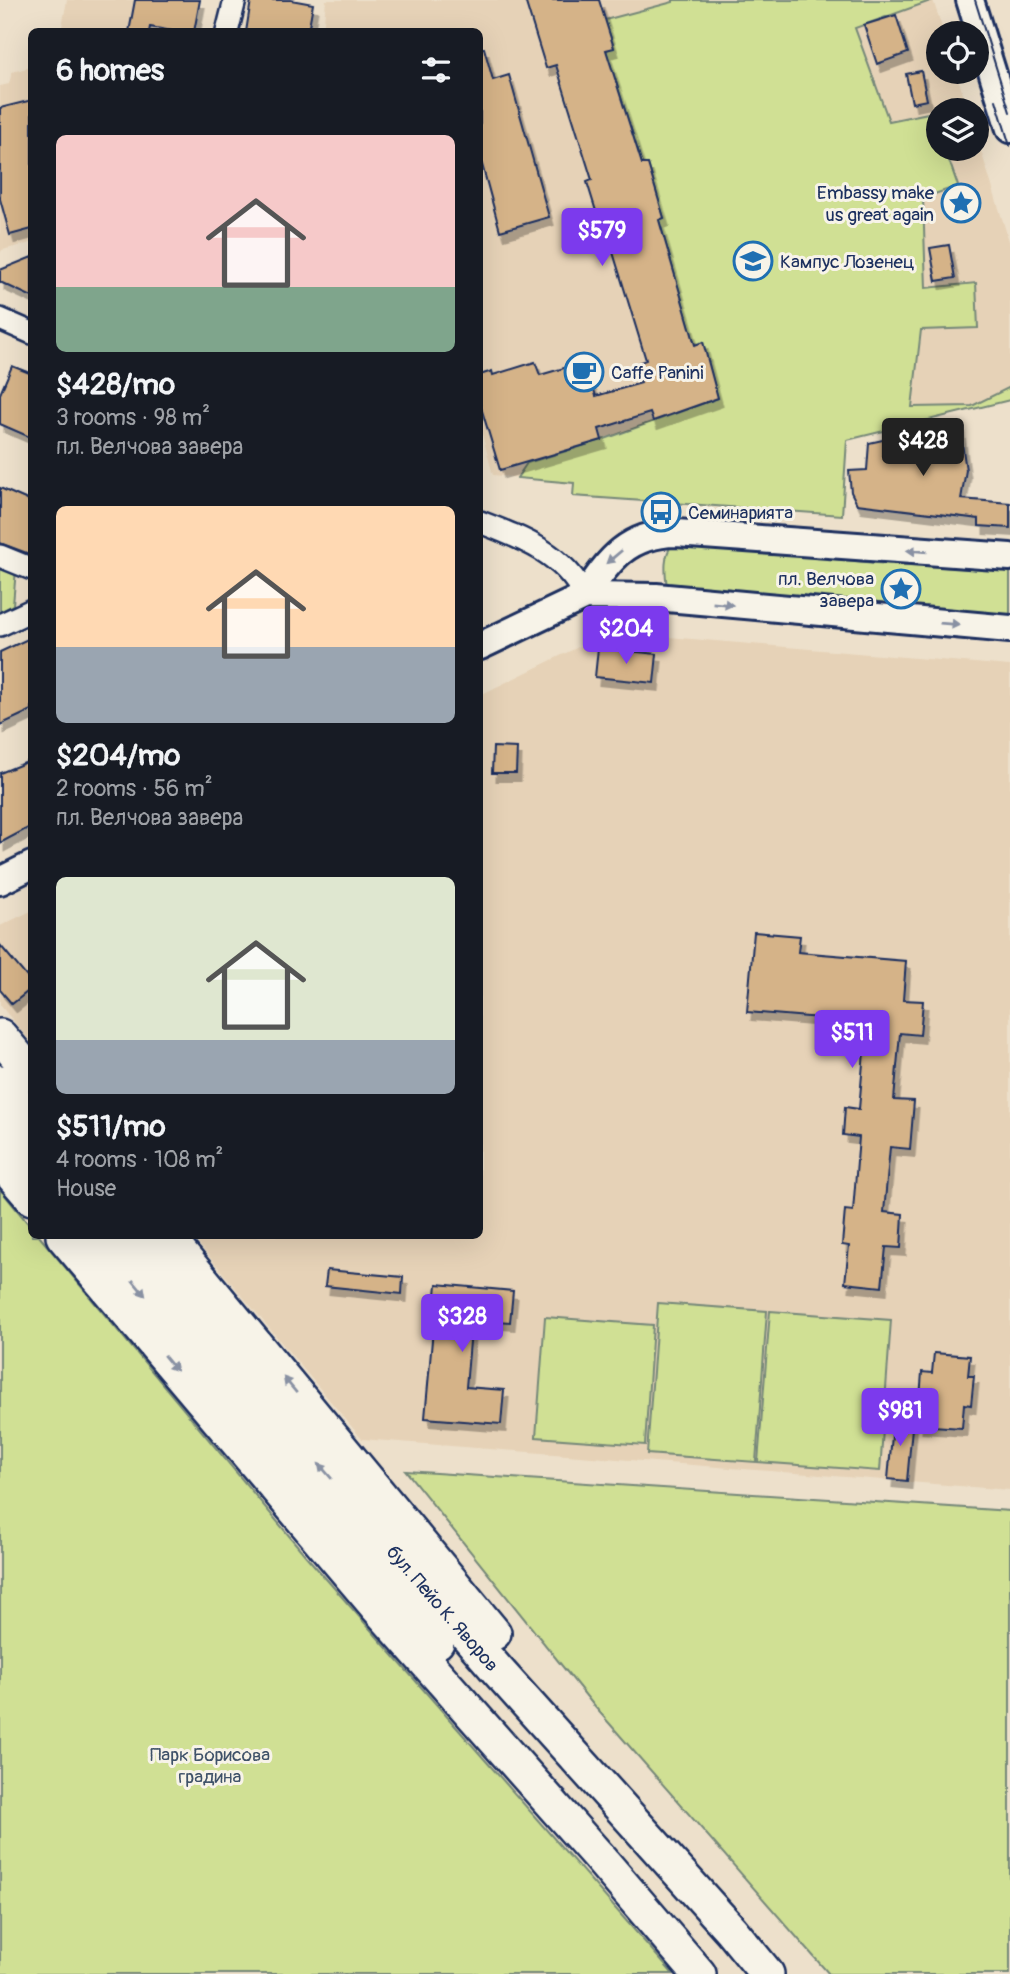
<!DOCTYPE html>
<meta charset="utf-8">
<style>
body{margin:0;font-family:Pangolin,sans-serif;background:#20242c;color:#f1f3f6;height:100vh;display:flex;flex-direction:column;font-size:26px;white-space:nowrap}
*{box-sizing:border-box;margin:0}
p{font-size:23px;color:#9ea1a6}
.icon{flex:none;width:38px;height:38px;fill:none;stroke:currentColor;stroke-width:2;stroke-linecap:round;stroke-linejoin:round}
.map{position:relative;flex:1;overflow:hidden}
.panel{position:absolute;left:28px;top:28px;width:455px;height:1211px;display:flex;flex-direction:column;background:#171b24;border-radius:10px;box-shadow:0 7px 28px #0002}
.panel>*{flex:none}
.controls{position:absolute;left:926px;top:21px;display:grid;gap:14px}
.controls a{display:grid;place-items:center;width:63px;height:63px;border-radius:50%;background:#171b24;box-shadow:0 7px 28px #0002;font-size:35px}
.price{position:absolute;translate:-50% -60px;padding:0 16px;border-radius:7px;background:#7c3aed;color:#fff;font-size:23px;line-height:46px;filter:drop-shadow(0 2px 4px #0008)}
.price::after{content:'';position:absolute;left:50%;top:42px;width:21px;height:16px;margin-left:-10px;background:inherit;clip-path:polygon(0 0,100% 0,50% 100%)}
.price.selected{background:#222;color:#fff}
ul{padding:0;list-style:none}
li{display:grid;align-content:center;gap:14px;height:371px;padding:0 28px}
li span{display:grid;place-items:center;height:217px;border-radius:10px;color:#555}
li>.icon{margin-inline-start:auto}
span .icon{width:126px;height:126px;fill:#fffc;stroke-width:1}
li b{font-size:30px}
h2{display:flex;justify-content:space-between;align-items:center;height:84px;padding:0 28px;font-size:30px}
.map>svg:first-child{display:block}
</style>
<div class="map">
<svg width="1010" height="1974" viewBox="0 0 1010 1974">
<defs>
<filter id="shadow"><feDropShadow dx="4.5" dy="8" stdDeviation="0" flood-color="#0004"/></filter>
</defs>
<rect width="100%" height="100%" fill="#ede0cb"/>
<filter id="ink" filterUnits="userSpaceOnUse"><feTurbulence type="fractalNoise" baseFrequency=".0143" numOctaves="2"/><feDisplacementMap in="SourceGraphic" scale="14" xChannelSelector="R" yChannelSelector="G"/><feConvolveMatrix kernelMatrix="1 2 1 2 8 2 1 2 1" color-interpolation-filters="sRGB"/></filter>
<g filter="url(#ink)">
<g fill="#e6d2b7">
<path d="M67 0H158L151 31 61 32Z"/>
<path d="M326 0H933L944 33H938V72H956L968 110H938V149H976L977 138 1010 244V400L847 440 842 515 573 496 574 483 493 475 480 426V32H323Z"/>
<path d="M31 67V243L2 250 0 253V86L9 84 12 72Z"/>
<path d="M609 632 1010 666V1490L362 1439 192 1236H480V695Z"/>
<path d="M31 911V1042L0 1005V926Z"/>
</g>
<g fill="#d0e094" stroke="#768879" stroke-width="2">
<path d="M673 0H933L855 28 889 121 933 112 938 127V149H945L958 186 923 198 926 288 976 283 978 328 921 330 912 407 972 406 1010 387V400L847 440 842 515 573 496 574 483 517 478 527 463 602 440 718 398 703 342 695 345 659 220 664 218 648 164H642L606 50 614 47 605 20 673 2Z"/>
<path d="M673 544 876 563 1010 571V618L667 587C665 573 663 554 673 544Z"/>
<path d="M0 562 16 569 13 605 0 612Z"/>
<path d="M0 1189 31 1227 32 1236H39L306 1556 673 1974H0Z"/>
<path d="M658 1303 767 1311 756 1462 647 1454Z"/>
<path d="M770 1311 891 1320 880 1471 758 1462Z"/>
<path d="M545 1317 653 1325 645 1445 536 1437Z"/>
<path d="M406 1471 1010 1511V1974H829L595 1707Z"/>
</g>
<g fill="#d5b388" stroke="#1b2f5e" stroke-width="2" filter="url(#shadow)">
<path d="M135 0H200L194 32H178L150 27 149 32H129Z"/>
<path d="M251 0H291L313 4 308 32H246Z"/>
<path d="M525 0H599L614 48 606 50 642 164H648L664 218 659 220 695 345 703 342 718 398 653 421 650 413 599 429 602 440 500 470 480 404V375L492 371 493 375 535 362 540 375 585 362 596 396 641 383 635 364 646 360 608 236 604 237 587 182 592 180 556 65 546 68Z"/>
<path d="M896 15 908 53 877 64 864 25Z"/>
<path d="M480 48H484L493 80 509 75 549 217 500 231 480 157Z"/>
<path d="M921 71 927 100 912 103 906 74Z"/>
<path d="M32 100V229L10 235 0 199V108Z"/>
<path d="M949 245 955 278 936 281 930 248Z"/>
<path d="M32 257V297L0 282V270Z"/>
<path d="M12 366 32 374V438L0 424V394Z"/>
<path d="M959 423 966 470 961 499 1010 503V528L979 526V519L857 504 851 492 849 471 867 470 869 443Z"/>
<path d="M0 488 32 502V555L0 543Z"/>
<path d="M32 637V710L0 725V652Z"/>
<path d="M598 648 657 654 654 683 595 677Z"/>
<path d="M493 747 517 748 516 773H492Z"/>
<path d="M32 760V826L0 843V773Z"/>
<path d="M754 932 800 936 798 952 906 961 903 1000 923 1001 920 1035 900 1033 894 1100 914 1101 910 1149 890 1147 884 1212 903 1214 901 1248 886 1247 882 1287 845 1283 849 1246 842 1245 845 1210 853 1211 859 1137 843 1135 845 1107 859 1109 866 1029 856 1028V1021L747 1012Z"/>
<path d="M0 945 32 983V988L12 1004 0 990Z"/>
<path d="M327 1270 403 1277 402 1294 325 1286Z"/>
<path d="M437 1284 513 1291 510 1322 472 1319 466 1387 504 1390 501 1424 425 1418Z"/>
<path d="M934 1353 970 1356 968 1376H974L971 1405 964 1404 962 1428 918 1425 922 1372 932 1373Z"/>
<path d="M894 1414 913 1417 907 1481 888 1479Z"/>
</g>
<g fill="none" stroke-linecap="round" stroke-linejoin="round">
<defs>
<g id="minor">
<path d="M227 32 235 0"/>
<path d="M0 319 32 333"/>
<path d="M480 522C522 538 563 553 585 596"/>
<path d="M0 556 32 569"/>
<path d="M0 625 32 610"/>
</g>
<g id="tertiary">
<path d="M970 0 1010 129"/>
<path d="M585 596C609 559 628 534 676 533L1010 557"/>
<path d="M480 646 585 596 656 597 1010 629"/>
<path d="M0 881 32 865"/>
</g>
<g id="primary">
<path d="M0 1036 32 1074"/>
<path d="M0 1082 32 1120"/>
<path d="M0 1122 32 1160"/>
<path d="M0 1161 32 1198"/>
<path d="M63 1236 377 1607 598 1856 699 1974"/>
<path d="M95 1236 437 1642"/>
<path d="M128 1236 290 1431 498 1671 731 1930 767 1974"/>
<path d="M166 1236 494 1633"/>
</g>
</defs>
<use href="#minor" stroke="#1b2f5e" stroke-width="26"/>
<use href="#tertiary" stroke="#1b2f5e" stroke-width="32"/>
<use href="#primary" stroke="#1b2f5e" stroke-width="38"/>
<use href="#minor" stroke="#f7f3e8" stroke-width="21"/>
<use href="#tertiary" stroke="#f7f3e8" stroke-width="26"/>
<use href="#primary" stroke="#f7f3e8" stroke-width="33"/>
<g stroke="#1b2f5e" stroke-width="2">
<path d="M975 0 1010 112"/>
<path d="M996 100 1010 146"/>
</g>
</g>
<defs><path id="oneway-solid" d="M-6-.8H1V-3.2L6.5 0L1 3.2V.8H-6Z" transform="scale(1.75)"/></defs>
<g fill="#8991a3">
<use href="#oneway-solid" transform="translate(917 551) rotate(-176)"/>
<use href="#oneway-solid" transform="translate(614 557) rotate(140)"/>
<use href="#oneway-solid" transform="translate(723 604) rotate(6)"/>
<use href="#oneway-solid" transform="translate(950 624) rotate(5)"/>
<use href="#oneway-solid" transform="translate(139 1288) rotate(50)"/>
<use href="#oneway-solid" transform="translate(170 1363) rotate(50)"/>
<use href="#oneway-solid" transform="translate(290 1385) rotate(-130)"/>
<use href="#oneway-solid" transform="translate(325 1471) rotate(-131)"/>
</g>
</g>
<defs>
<symbol id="sight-ring" viewBox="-11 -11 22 22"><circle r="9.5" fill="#f7f3e8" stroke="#1f6fb2" stroke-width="1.5"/><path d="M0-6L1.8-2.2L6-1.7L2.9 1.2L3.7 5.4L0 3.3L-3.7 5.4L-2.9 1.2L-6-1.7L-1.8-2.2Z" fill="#1f6fb2"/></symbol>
<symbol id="university-ring" viewBox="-11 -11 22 22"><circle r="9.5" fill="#f7f3e8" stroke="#1f6fb2" stroke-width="1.5"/><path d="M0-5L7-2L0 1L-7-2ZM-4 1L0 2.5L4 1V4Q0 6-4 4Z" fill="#1f6fb2"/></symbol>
<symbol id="cafe-ring" viewBox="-11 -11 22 22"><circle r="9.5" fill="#f7f3e8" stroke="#1f6fb2" stroke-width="1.5"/><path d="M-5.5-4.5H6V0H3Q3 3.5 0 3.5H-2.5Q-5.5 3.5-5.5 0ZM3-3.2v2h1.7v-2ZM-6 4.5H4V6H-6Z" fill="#1f6fb2"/></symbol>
<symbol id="bus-ring" viewBox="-11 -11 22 22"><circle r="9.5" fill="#f7f3e8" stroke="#1f6fb2" stroke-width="1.5"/><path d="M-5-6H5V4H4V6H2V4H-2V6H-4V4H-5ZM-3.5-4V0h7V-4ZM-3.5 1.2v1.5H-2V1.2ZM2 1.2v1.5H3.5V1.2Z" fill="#1f6fb2"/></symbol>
</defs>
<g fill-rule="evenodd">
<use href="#sight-ring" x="939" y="181" width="44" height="44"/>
<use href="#university-ring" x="731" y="239" width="44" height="44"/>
<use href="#cafe-ring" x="562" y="350" width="44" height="44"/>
<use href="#bus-ring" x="639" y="490" width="44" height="44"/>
<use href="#sight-ring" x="879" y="567" width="44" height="44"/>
</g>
<g text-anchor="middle" stroke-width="6" stroke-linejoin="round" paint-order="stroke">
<g font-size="19" fill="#1b2f5e" stroke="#f7f3e8" text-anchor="start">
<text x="934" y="199" text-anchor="end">Embassy make<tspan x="934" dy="22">us great again</tspan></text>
<text x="780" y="268">Кампус Лозенец</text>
<text x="611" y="379">Caffe Panini</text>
<text x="688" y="519">Семинарията</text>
<text x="874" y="585" text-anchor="end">пл. Велчова<tspan x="874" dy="22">завера</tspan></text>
</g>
<g font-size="19" fill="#1b2f5e" stroke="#f7f3e8">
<text transform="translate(443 1608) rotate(49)" y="7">бул. Пейо К. Яворов</text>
</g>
<g font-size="19" fill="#3f5269" stroke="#f7f3e8">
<text x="210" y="1761">Парк Борисова<tspan x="210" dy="22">градина</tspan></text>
</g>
</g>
</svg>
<div class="controls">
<a><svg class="icon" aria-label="locate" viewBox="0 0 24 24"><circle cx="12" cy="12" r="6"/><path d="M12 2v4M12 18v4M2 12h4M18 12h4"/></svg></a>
<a><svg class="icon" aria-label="layers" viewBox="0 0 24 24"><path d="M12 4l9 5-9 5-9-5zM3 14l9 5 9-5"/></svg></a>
</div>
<b class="price" style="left:602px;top:268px">$579</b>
<b class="price selected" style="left:923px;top:478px">$428</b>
<b class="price" style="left:626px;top:666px">$204</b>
<b class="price" style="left:852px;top:1070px">$511</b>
<b class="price" style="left:462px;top:1354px">$328</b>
<b class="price" style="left:900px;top:1448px">$981</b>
<section class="panel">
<h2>6 homes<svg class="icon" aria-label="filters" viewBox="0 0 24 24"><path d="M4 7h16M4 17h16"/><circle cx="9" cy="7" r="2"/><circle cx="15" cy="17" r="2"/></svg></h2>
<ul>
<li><span style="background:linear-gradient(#f6c9c9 70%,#7fa58c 0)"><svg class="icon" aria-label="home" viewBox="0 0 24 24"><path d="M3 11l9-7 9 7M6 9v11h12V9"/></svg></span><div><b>$428/mo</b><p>3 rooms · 98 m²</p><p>пл. Велчова завера</p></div></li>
<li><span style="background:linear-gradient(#ffd9b3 65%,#9aa5b1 0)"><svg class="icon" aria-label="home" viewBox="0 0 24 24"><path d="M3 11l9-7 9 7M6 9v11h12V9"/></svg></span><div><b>$204/mo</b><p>2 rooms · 56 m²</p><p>пл. Велчова завера</p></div></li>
<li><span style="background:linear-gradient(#dfe7d0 75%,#9aa5b1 0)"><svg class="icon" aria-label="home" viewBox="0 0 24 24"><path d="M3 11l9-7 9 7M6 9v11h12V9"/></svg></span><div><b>$511/mo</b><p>4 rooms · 108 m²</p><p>House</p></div></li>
</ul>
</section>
</div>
